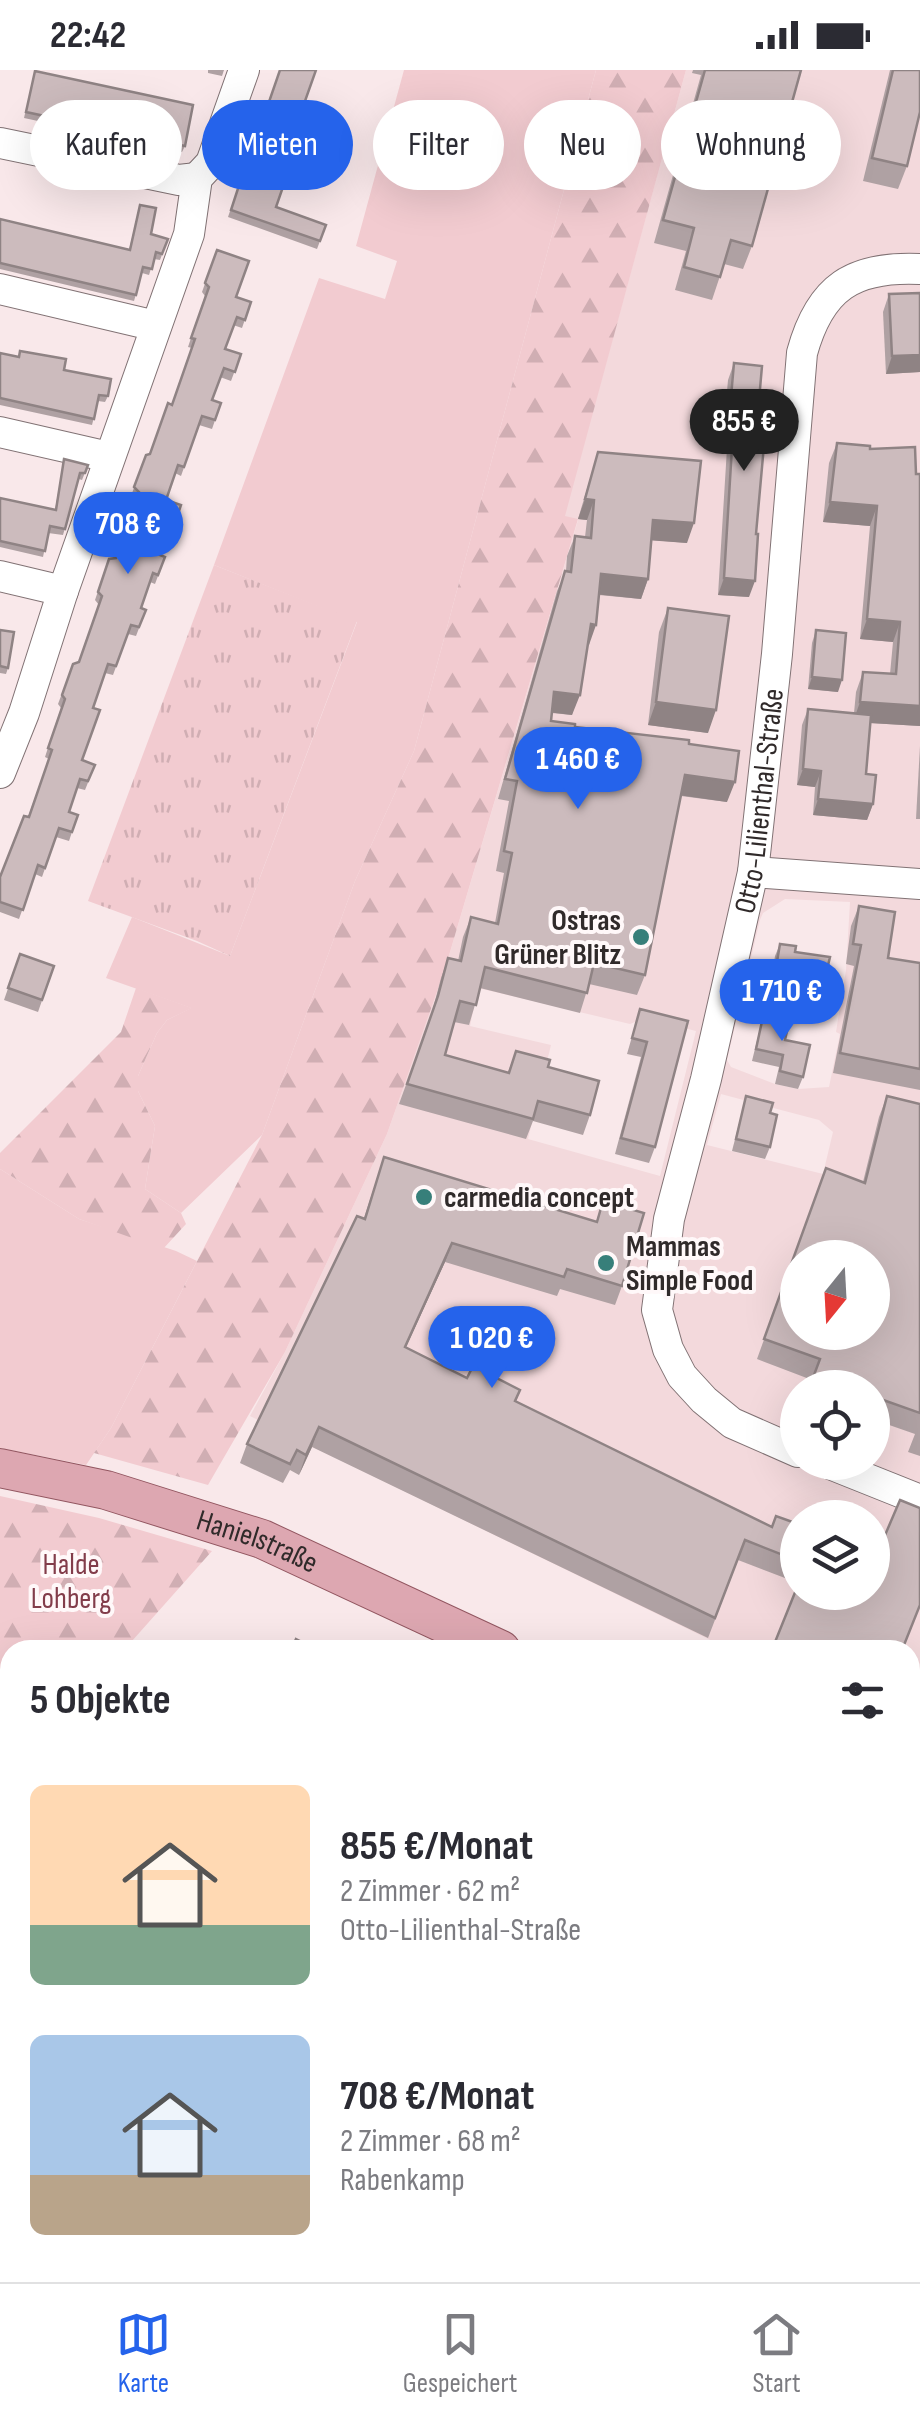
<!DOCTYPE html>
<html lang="de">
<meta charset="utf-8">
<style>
body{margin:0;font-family:"Sofia Sans Condensed",sans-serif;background:#f2f2f3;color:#2b2b33;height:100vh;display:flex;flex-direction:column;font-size:38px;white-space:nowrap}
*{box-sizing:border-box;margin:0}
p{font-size:32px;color:#7c7c81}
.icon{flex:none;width:55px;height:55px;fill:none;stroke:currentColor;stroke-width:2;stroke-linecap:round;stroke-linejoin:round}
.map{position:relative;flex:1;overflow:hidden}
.details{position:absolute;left:0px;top:1570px;width:920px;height:642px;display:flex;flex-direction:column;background:#fff;border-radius:30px 30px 0 0;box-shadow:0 10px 40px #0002}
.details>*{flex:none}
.guide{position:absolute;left:30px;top:30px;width:860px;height:90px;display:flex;gap:20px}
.needle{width:65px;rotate:198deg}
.buttons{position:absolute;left:780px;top:1170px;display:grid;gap:20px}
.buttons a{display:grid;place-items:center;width:110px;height:110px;border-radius:50%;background:#fff;box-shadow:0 10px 40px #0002;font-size:50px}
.price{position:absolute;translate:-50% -85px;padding:0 22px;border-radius:35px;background:#2563eb;color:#fff;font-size:32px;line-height:65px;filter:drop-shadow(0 2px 5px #0008)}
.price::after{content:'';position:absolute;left:50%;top:60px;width:30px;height:22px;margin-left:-15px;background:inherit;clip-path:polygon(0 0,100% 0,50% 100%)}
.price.on{background:#222;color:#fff}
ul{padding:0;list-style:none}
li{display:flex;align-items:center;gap:30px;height:250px;padding:0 30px}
li span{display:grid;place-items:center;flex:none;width:280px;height:200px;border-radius:15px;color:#555}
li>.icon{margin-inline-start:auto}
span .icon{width:120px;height:120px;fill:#fffc;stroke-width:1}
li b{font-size:42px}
h2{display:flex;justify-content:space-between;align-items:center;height:120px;padding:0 30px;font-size:42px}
.chip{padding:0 35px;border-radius:45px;background:#fff;box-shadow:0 10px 40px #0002;font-size:35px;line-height:90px}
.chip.on{background:#2563eb;color:#fff}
.status{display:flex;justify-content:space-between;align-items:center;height:70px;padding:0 50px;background:#fff;direction:ltr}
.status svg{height:28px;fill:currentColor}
.tab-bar{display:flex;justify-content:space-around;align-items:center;height:140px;border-top:2px solid #e1e1e2;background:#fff;font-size:28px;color:#7c7c81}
.tab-bar a{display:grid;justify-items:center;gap:5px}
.tab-bar .on{color:#2563eb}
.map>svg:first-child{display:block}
</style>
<div class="status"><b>22:42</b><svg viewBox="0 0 49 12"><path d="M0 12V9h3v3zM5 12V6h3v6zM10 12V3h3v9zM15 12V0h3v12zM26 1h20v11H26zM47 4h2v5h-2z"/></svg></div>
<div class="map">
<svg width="920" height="2212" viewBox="0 0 920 2212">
<defs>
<pattern id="forest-firs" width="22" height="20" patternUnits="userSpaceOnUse" patternTransform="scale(2.5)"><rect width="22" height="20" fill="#f2cbd0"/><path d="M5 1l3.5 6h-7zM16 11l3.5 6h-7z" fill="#d0aeb3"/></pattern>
<pattern id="park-tufts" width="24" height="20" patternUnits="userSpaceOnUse" patternTransform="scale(2.5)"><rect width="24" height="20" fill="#f2cbd0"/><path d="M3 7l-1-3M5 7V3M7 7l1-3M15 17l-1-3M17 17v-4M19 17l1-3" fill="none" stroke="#d0aeb3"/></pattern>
</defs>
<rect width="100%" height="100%" fill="#f9e8ea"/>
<path fill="#f3d9dc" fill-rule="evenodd" d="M686 0H920V1729L910 1725V1580H731L250 1346 285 1282 387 1064 445 899 578 450 564 447ZM785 829 850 832 846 900 836 962 840 964 829 1017 798 1019 775 1014 731 997 727 990 760 850 763 843ZM478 918 630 954 645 948 696 961 660 1106 528 1069 551 975 470 956ZM721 1024 819 1050 833 1062 823 1104 707 1075ZM798 1188H872V1262H798ZM798 1318H872V1392H798ZM798 1448H872V1522H798Z"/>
<g fill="#f2cbd0">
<path d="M404 0H596L414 681 355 811 262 1065 181 1143 145 1119 155 1056 138 1021V1006L157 963 167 950 191 938 106 908 132 847 230 886 357 552 214 495 319 208 385 229 397 191 356 176Z"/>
<path d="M0 1099 79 1149 176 1181 197 1191 111 1358 86 1395 0 1378Z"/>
</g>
<g fill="url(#forest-firs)">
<path d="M596 0H686L565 446 578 449 445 899 387 1064 285 1282 208 1415 94 1383 111 1358 262 1065 355 811 414 681Z"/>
<path d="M136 918 192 938 167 950 157 963 138 1006V1021L155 1056 145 1119 181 1143 186 1154 163 1179 79 1149 0 1099V1083L121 962Z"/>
<path d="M0 1426 99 1448 212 1481 124 1580H10V1710L0 1721Z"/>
</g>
<path fill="url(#park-tufts)" d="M214 495 357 551 230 886 197 871 88 831Z"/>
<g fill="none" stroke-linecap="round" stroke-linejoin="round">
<defs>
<g id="minor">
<path d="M0 73 179 110 197 108"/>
<path d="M0 219 156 256"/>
<path d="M0 362 109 387"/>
<path d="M0 506 63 521"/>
<path d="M0 703 24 643 63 521 189 164 197 108 211 93 244 0"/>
<path d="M753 802 920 814"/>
<path id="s1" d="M798 1382 732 1353 704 1330 682 1306 668 1279 657 1240 669 1149 706 1009 753 802 777 584 802 283C820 217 853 196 920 199"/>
<path d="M825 1392 920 1430"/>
<path d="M0 2037 10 2023"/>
<path d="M365 2212 368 2202"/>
<path d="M522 2212 524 2202"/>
<path d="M713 2212 714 2202"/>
</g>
<g id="major">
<path id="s2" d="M0 1398 106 1420 262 1469 501 1580"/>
<path d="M910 1776 920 1780"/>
</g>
</defs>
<use href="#minor" stroke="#817274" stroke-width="32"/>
<use href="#major" stroke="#925660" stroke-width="40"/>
<use href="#minor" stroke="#fff" stroke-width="30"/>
<use href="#major" stroke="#dda7b1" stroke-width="38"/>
</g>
<g fill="#afa1a3">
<path d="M208 0H224L222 6 208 3Z"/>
<path d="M280 0 294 62 276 137 326 155 317 179 228 147 246 94 254 97 265 62 259 59Z"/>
<path d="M693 0H801L752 176 743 199 724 194 712 230 675 220 686 181 654 173 701 5 692 3Z"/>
<path d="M890 0H920L907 96 898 119 863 111Z"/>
<path d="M35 1 185 76 182 82 24 48Z"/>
<path d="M140 135 151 164 168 169 160 190 154 189 149 205 142 203 134 231 0 199V149L129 180Z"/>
<path d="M217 180 236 227 251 232 242 258 233 255 225 279 241 284 231 311 220 307 212 330 221 333 212 359 199 355 181 406 175 403 166 430 181 435 172 462 164 459 155 483 165 487 155 514 150 512 141 538 146 540 136 566 128 564 113 605 105 603 93 638 82 690 95 695 85 720 77 718 69 742 72 762 69 771 56 767 42 807 35 804 19 849 0 842V807L28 747 49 689 45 687 61 638 58 634 73 594 79 592 99 535 95 530 109 489 116 488 136 431 131 426 146 385 150 384 172 335 192 278 188 277 205 226 202 222Z"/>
<path d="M920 223V302L886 304 883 242 889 224Z"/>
<path d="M20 281 64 300 108 326 105 332 98 331 92 355 0 335V283L18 287Z"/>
<path d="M734 293 756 364 749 527 718 525 727 378 722 377 728 310Z"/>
<path d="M837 373 870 379 916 404H920V656L870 653 866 704 873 734 867 750 813 745 815 717 797 715 802 655 808 639 854 643 856 622 863 602 890 604 893 572 860 569 870 456 823 452 829 393Z"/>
<path d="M598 382 687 473 652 470 648 509 641 529 599 525 572 645 552 643 551 651 575 657 689 674 727 732 681 726 645 905 637 925 589 914 580 943 480 918 469 955 454 952 445 985 508 1002 516 981 548 997 590 1045 583 1065 533 1051 526 1069 399 1034 431 946 441 908 448 888 458 891 463 867 471 847 495 853 504 803 496 801 509 731 498 729 557 521 566 501 567 486 575 466 585 467 587 450 578 449Z"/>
<path d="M64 389 88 395 82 410 79 409 63 465 48 463 43 487 0 477V428L55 440Z"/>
<path d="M668 538 708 663 648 655 659 562Z"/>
<path d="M0 560 8 598 6 604 0 603Z"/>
<path d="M816 560 838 622 808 619 812 573Z"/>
<path d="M920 676V749H916Z"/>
<path d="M859 836 888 888 920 893V1020L833 1003 854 896 846 894 851 856Z"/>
<path d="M780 874 795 882 819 928 770 921 775 886Z"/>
<path d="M20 884 54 896 38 942 4 930Z"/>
<path d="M640 939 688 951 655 1077 649 1093 615 1084 641 987 627 984Z"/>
<path d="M764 942 803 1007 798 1019 775 1014 779 997 752 991Z"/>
<path d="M746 1026 770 1043V1077L765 1089 732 1081Z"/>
<path d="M887 1026 920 1034V1386L908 1382 915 1364 872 1349V1318H810L812 1310 757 1289 826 1098 863 1112 879 1047Z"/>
<path d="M384 1087 596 1152 603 1131 622 1216 615 1235 560 1219 557 1226 445 1192 406 1277 467 1308 520 1320 516 1332 772 1457 798 1454V1513L738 1490 708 1568 312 1377 299 1405 290 1400 283 1413 240 1393 247 1374 364 1148Z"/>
<path d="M10 1857V1894L0 1886V1870Z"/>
<path d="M10 2061V2116L0 2109V2075Z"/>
<path d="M402 2202H507L505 2212H400Z"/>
</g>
<g fill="#8f8384">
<path d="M920 285V302L886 304 892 286Z"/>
<path d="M728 361H733L727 378 722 377Z"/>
<path d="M585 429 594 430 587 450 578 449Z"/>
<path d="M830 432 877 436 870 456 823 452Z"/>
<path d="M653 450 694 453 687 473 646 470Z"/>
<path d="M601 504 648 509 641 529 594 524Z"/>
<path d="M724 508 755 511 749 527 718 525Z"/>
<path d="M867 549 900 552 893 572 860 569Z"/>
<path d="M591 554 596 555 589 575 584 574Z"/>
<path d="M812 607 842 610 838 622 808 619Z"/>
<path d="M554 622 580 625 572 645 547 642Z"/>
<path d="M656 632 716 640 708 663 648 655Z"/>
<path d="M860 632 920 636V656L853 652Z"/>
<path d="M803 699 821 701 815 717 797 715Z"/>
<path d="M685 705 735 712 727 732 678 725Z"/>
<path d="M818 729 873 734 867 750 813 745Z"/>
<path d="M774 909 823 916 819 928 770 921Z"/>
<path d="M452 1173 445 1192 397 1296 405 1277Z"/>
<path d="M319 1357 312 1377 299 1405 306 1385Z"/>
</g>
<g fill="#ccbbbd" stroke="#8f8384" stroke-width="2.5" fill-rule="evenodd">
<path d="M280 0H316L294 62 301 65 276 137 326 155 320 171 231 140 246 94 254 97 268 55 262 52Z"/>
<path d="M705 0H801L752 176 731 170 720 207 684 197 694 158 663 150Z"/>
<path d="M893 0H920V42L907 96 872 88Z"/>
<path d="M35 1 193 35 185 76 26 42Z"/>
<path d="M140 135 156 138 151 164 168 169 162 184 156 182 152 199 143 197 136 225 0 193V149L130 180Z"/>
<path d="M217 180 249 191 236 227 251 232 245 250 237 247 225 279 241 284 235 302 224 298 212 330 221 333 215 350 202 346 184 397 178 395 166 430 181 435 175 453 167 450 155 483 165 487 158 505 153 503 141 538 146 540 139 557 131 555 116 596 108 594 93 638 100 640 82 690 95 695 88 711 80 709 69 742 78 745 72 762 59 758 45 798 38 795 23 840 0 832V807L24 746 29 747 52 680 48 678 65 629 62 625 73 594 79 592 102 526 98 522 109 489 116 488 139 422 134 417 146 385 150 384 168 333 172 335 195 269 191 268 209 217 205 213Z"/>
<path d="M920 223V285L892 286 889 224Z"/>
<path d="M20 281 66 289 64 300 111 309 108 326 99 325 94 349 0 328V283L19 287Z"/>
<path d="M734 293 762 296 756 364H765L756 464H758L755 511 724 508 733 361H728Z"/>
<path d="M837 373 870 376V379L915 377 916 404H920V636L860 632 863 602 896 604 900 552 867 549 877 436 830 432Z"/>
<path d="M598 382 701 391 694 453 653 450 648 509 601 504 596 555 591 554 580 625 554 622 551 651 575 654V657L689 670V674L739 681 735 712 685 705 645 905 594 893 587 923 485 897 476 935 460 931 445 985 509 1003 516 981 550 990 548 997 599 1011 590 1045 538 1031 533 1049 407 1014 438 926 448 888 461 891 471 847 498 854 512 783 504 781 517 711 505 709 565 501 571 502 575 466 591 468 594 430 585 429Z"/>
<path d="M64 389 88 395 85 403H80L65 459 50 456 45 481 0 471V428L56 440Z"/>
<path d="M668 538 729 546 716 640 656 632Z"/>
<path d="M0 560 14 562 8 598 0 596Z"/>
<path d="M816 560 846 563 842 610 812 607Z"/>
<path d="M808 639 871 645 866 704 876 705 873 734 818 729 821 701 803 699Z"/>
<path d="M859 836 895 842 888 888 920 893V999L840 983 861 875 853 874Z"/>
<path d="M780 874 796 876 795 882 830 887 823 916 774 909Z"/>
<path d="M20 884 54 896 42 930 8 918Z"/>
<path d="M640 939 688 951 655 1077 621 1068 647 972 632 968Z"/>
<path d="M764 942 790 948 785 970 810 975 803 1007 780 1001 783 985 756 979Z"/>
<path d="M746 1026 773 1033 770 1043 777 1045 770 1077 736 1069Z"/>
<path d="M887 1026 920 1034V1343L872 1326V1318H849L814 1305 820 1289 764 1269 826 1098 865 1113ZM798 1188H872V1262H798Z"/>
<path d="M384 1087 597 1152 603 1131 644 1143 622 1216 567 1199 564 1207 452 1173 405 1277 467 1308 473 1296 520 1320 515 1331 772 1457 776 1446 798 1454V1491L745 1470 715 1548 319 1357 306 1385 297 1380 290 1394 247 1374 357 1146 365 1149Z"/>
<path d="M900 1430 920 1438V1535L902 1580H780L773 1577 798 1515V1522H872V1482L877 1484Z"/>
<path d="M296 1569 318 1580H291Z"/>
<path d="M10 1857V1882L0 1875V1870Z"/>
<path d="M10 1932V1963L0 1976V1946Z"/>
<path d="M10 2061V2109L0 2101V2075Z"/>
<path d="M58 2202H87L84 2212H55Z"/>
<path d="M183 2202H212L210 2212H181Z"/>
<path d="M312 2202H341L339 2212H310Z"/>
<path d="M410 2202H507L505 2212H457Z"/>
<path d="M543 2202H572L570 2212H541Z"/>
<path d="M657 2202H683L682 2212H655Z"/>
<path d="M744 2202H817L815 2212H743Z"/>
<path d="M881 2202 920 2204V2212H880Z"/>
</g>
<g fill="#377f7a" stroke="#fff8f9" stroke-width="4">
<circle cx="641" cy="867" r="10"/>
<circle cx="424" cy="1127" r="10"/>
<circle cx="606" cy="1193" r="10"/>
</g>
<g text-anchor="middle" stroke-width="8" stroke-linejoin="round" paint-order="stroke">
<g font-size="30" fill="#302a2a" stroke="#fff8f9">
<text dy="10" stroke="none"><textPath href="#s1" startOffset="732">Otto-Lilienthal-Straße</textPath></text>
<text dy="10" stroke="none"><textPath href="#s2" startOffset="268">Hanielstraße</textPath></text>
</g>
<g font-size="30" font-weight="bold" fill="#302a2a" stroke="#fff8f9" text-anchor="start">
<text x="621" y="860" text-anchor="end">Ostras<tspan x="621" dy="34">Grüner Blitz</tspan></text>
<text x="444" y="1137">carmedia concept</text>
<text x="626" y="1186">Mammas<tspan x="626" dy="34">Simple Food</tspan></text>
</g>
<g font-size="30" fill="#823c4a" stroke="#fff8f9">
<text x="71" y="1504">Halde<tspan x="71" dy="34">Lohberg</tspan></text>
</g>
</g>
</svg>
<div class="buttons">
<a><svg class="needle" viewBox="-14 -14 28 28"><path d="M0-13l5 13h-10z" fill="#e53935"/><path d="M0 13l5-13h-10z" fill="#7c7c81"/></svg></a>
<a><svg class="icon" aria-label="locate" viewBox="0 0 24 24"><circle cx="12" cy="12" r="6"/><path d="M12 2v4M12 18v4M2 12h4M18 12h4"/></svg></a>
<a><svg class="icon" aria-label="layers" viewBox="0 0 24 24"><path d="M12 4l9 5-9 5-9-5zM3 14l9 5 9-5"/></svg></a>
</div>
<b class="price on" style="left:744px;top:404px">855 €</b>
<b class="price" style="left:128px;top:507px">708 €</b>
<b class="price" style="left:578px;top:742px">1 460 €</b>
<b class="price" style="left:782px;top:974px">1 710 €</b>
<b class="price" style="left:492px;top:1321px">1 020 €</b>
<div class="guide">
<a class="chip">Kaufen</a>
<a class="chip on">Mieten</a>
<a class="chip">Filter</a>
<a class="chip">Neu</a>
<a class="chip">Wohnung</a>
</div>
<section class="details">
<h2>5 Objekte<svg class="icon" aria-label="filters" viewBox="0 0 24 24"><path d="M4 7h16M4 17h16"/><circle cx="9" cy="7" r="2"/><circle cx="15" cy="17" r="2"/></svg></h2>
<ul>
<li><span style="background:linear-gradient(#ffd9b3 70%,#7fa58c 0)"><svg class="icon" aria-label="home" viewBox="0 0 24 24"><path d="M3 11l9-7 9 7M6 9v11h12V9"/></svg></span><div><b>855 €/Monat</b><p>2 Zimmer · 62 m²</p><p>Otto-Lilienthal-Straße</p></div></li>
<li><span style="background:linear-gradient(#a9c7e8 70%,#b9a48a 0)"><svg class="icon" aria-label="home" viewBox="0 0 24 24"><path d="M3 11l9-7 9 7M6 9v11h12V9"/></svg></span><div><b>708 €/Monat</b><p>2 Zimmer · 68 m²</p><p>Rabenkamp</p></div></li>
</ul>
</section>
</div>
<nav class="tab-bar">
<a class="on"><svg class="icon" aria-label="map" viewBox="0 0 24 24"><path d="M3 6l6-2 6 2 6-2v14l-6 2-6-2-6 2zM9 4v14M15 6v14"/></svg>Karte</a>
<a><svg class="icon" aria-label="saved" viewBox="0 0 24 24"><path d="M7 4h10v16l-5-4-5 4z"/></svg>Gespeichert</a>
<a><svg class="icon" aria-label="home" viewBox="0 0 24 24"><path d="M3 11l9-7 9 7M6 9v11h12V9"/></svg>Start</a>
</nav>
